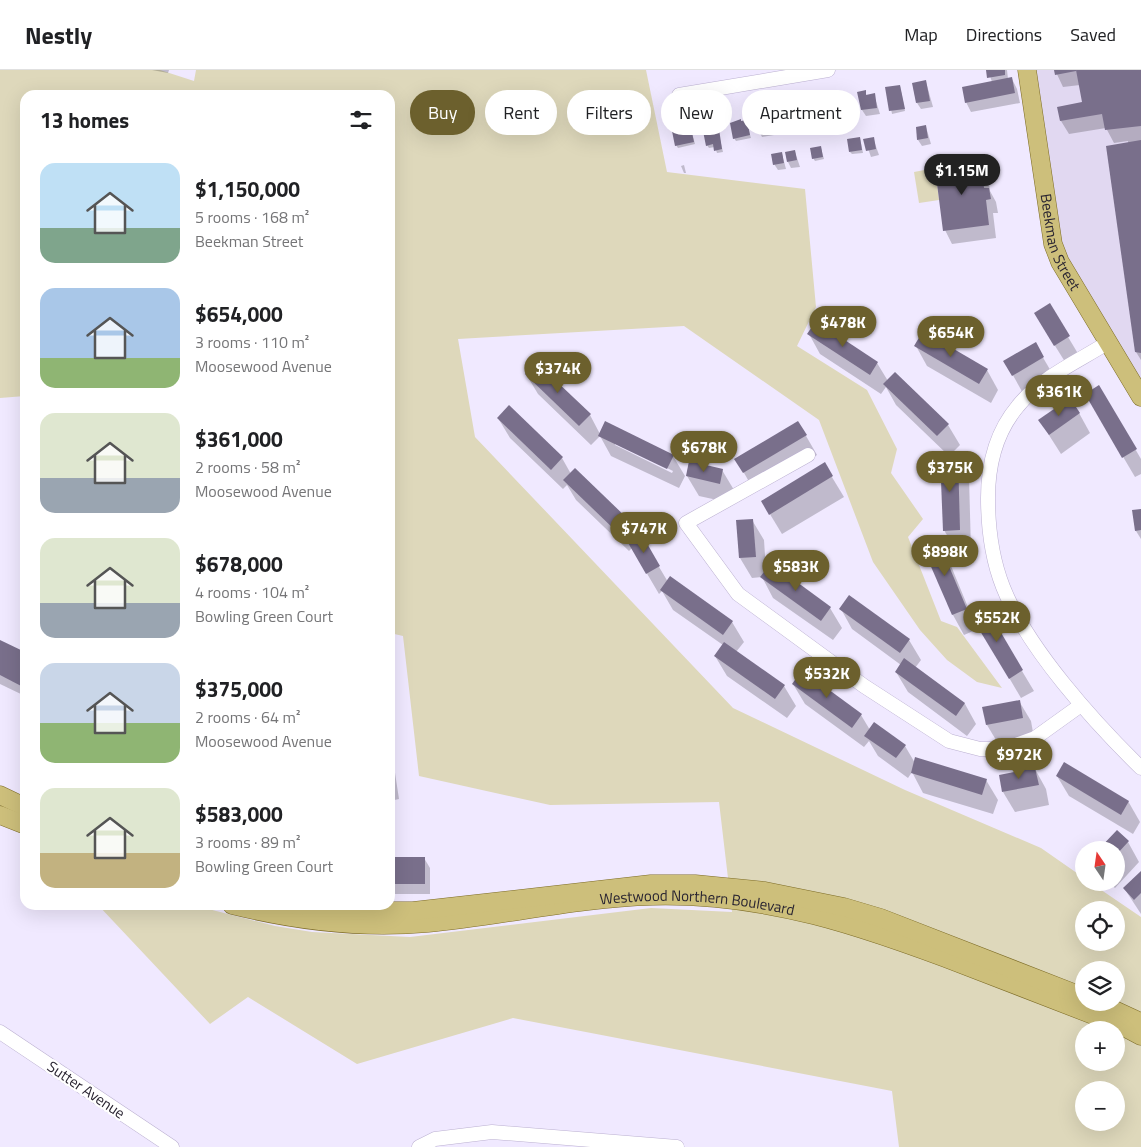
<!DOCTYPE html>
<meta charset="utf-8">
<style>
body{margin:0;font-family:"Titillium Web",sans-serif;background:#f6f6f6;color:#202124;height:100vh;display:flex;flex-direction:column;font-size:19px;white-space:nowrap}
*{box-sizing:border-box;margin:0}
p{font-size:16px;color:#757577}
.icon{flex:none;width:28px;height:28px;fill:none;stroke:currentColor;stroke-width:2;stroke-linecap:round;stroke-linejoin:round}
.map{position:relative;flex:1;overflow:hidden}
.side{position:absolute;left:20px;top:20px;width:375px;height:820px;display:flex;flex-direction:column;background:#fff;border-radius:15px;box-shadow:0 5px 20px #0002}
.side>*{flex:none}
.hud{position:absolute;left:410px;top:20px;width:475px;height:45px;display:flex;gap:10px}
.needle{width:32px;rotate:347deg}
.buttons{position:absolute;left:1075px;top:771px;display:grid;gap:10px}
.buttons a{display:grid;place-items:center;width:50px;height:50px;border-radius:50%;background:#fff;box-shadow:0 5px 20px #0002;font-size:25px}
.price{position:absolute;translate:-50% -42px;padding:0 11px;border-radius:18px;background:#6c602d;color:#fff;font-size:16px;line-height:32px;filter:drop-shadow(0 1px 2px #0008)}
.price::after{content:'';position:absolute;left:50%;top:30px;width:15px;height:11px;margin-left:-8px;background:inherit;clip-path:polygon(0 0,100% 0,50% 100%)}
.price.on{background:#222;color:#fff}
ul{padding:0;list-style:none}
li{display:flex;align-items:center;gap:15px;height:125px;padding:0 20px}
li span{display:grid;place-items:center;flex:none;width:140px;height:100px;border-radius:15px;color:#555}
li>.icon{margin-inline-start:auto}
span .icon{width:60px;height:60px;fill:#fffc;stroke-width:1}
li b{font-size:21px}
h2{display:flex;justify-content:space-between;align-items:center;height:60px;padding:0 20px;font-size:21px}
.pill{padding:0 18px;border-radius:22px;background:#fff;box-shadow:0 5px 20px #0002;font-size:18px;line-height:45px}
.pill.on{background:#6c602d;color:#fff}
header{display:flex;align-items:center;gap:30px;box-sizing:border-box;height:70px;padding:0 25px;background:#fff;border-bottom:1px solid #e0e0e0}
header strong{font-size:24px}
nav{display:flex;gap:28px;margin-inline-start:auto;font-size:18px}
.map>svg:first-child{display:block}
</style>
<header>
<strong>Nestly</strong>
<nav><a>Map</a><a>Directions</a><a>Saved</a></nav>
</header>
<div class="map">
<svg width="1141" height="1077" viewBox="0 0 1141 1077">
<rect width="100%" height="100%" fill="#f0e9ff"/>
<path fill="#e1d8f1" d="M1027 0H1141V327L1060 192Z"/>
<g fill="#ded8bb" fill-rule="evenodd">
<path d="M0 0H160L194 11 196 0H646L667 102 805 119 816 237 797 276 867 320 897 379 891 403 923 449 908 467 941 551 957 557 1002 618 977 612 947 590 920 560 873 492 819 350 684 256 458 269 475 367 733 638 905 720 1041 778 1084 808V812L1091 813 1141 847V1077H899L892 1021 513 948 357 994 248 927 210 954 98 835H193L275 856 312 862 410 867 651 838 732 842 719 732 550 735 419 706 403 566 390 563V25H25V326L0 328ZM1084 840H1116V872H1084ZM1084 900H1116V932H1084ZM1084 960H1116V992H1084ZM1084 1020H1116V1052H1084Z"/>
<path d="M935 98 939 130 919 133 914 102Z"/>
</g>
<g fill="#0003" fill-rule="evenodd">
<path d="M152 0H169L168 3Z"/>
<path d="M988 0H1007L1008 9H1012L1017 19 1020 33 971 42 966 32 992 12Z"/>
<path d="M1055 0H1141V290L1136 282 1128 71 1114 73 1106 58 1069 64 1061 51 1058 38 1083 33 1080 15 1063 17Z"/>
<path d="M926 12 933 37 921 39 917 33Z"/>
<path d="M900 16 905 41 892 44 887 19Z"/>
<path d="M865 22 867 26 874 25 880 44 866 46 862 40Z"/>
<path d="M846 25 852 48 838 51 836 48Z"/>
<path d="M820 30 826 58 812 61 811 58Z"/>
<path d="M793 35 797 41 800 62 787 65 783 58Z"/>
<path d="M767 41 774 65 762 67 759 61Z"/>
<path d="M746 51 751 68 736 71 734 68Z"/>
<path d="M717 57 723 82 717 83 715 77 709 78 707 75Z"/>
<path d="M926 57 931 74 922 76 918 70Z"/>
<path d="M691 59 695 74 678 78 676 75 687 60Z"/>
<path d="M860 68 863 83 852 84 850 82Z"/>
<path d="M873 68 879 85 871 87 865 70Z"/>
<path d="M821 78 824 89 815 91 813 88Z"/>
<path d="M795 82 800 97 791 98 788 92Z"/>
<path d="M782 84 786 99 778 100 774 94Z"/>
<path d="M980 94 988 107 990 121 996 132 998 143H993L996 168 952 174 945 160Z"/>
<path d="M684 95 686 103H684L681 96Z"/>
<path d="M1049 235 1080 287 1067 295 1047 263Z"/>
<path d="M816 253 877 293 888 311 948 355 960 375 949 386 896 335 886 317 881 324 820 284 809 264Z"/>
<path d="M1035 274 1055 308 1024 325 1005 291Z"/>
<path d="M916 276 987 300 998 320 991 333 927 296Z"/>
<path d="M526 304 590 345 600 364 673 386 685 406 679 418 611 386 600 366 591 375 538 324ZM615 372 673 401 672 403 615 375Z"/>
<path d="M1099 317 1141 389V404L1135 407 1086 324Z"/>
<path d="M509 337 562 388 571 404 628 450 638 467 640 465 668 512 732 552 744 572 736 582 784 616 796 636 787 648 727 606 715 586 723 575 673 540 662 521 659 524 632 478 629 481 576 430 567 415 563 419 510 368 498 348Z"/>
<path d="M1079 343 1090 363 1061 384 1040 351Z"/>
<path d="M798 352 817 385 755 422 736 389Z"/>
<path d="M957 387 969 407 971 480 956 481 944 460Z"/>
<path d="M824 394 844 427 782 464 762 431Z"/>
<path d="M722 400 734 420 731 433 699 426 687 406Z"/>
<path d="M1141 440V469L1136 461 1133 441Z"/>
<path d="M752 450 764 470 766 501 830 538 842 558 833 570 773 528 762 507 752 508 740 488Z"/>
<path d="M937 471 949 491 972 547 985 539 1034 621 1021 628 980 558 964 565 953 545Z"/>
<path d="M841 539 909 570 921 590 915 598 965 634 976 654 967 666 908 622 896 602 901 595 852 559Z"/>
<path d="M0 572 25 584V626L0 614Z"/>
<path d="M793 614 861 645 870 660 905 676 915 693 986 710 998 730 993 744 923 723 912 702 908 708 878 686 869 671 864 677 805 634Z"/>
<path d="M1019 631 1031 651 1034 668 999 675 987 655 984 638Z"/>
<path d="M390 670 399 729 390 731Z"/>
<path d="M1035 699 1046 719 1049 735 1015 742 1003 722Z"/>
<path d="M1057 706 1128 731 1140 752 1133 764 1069 726Z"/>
<path d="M1128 772 1139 792 1115 818 1109 812H1116V780H1100Z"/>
<path d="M424 788 430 798V824H390V789Z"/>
<path d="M1141 802V844L1124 818Z"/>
</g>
<g fill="#796f8b">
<path d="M986 0H1005V5L987 8Z"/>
<path d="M1054 0H1076V1L1055 5Z"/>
<path d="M1076 0H1141V56L1105 60 1102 44 1060 51 1057 37 1082 32Z"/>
<path d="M1012 7 1015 23 965 33 962 17Z"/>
<path d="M926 10 930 31 916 33 912 13Z"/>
<path d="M900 15 905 39 889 41 885 17Z"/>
<path d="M866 20V25L875 23 877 38 861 40 857 22Z"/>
<path d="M847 24 851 46 835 49 831 27Z"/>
<path d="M820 29 825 56 810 59 805 35 810 34V31Z"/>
<path d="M794 34 798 56 782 59 778 37Z"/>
<path d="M767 40 771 59 757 62 754 42Z"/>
<path d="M712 49 719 59 722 79 714 81 713 74 706 76 701 51Z"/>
<path d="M741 49V51L747 50 750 65 733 69 730 53Z"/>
<path d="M686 55 687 59 691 58 694 72 675 76 672 61 678 60 677 57Z"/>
<path d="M926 55 928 68 917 70 916 57Z"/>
<path d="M860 67 862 80 849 82 847 69Z"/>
<path d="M874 67 876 79 866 81 863 69Z"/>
<path d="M1141 70V283L1135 282 1106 76Z"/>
<path d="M821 76 823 87 812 89 810 78Z"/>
<path d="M795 80 797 90 787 92 785 82Z"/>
<path d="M782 82 784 93 773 95 771 84Z"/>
<path d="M981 92 984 118H989L991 129 986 130 989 155 943 161 935 98Z"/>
<path d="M1050 233 1070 266 1054 276 1034 243Z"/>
<path d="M816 251 878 292 870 305 807 264Z"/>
<path d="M923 261 988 299 979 314 914 276Z"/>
<path d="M1036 272 1044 287 1012 306 1003 291Z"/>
<path d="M536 292 591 344 579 356 525 304Z"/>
<path d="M895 302 949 354 937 366 883 314Z"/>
<path d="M1099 315 1137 379 1122 388 1085 324Z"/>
<path d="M1070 328 1080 343 1049 365 1038 350Z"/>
<path d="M509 335 563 387 551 400 497 348Z"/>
<path d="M605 351 674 385 667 399 598 366Z"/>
<path d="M798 351 807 365 743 403 734 389Z"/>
<path d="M958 385 960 460 943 461 940 386Z"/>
<path d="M689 391 723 399 720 414 686 406Z"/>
<path d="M825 392 833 406 769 445 761 431Z"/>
<path d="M575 398 629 450 617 462 563 410Z"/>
<path d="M1141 439V460L1135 461 1132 440Z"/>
<path d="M753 449 756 487 739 488 736 450Z"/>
<path d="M641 463 660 496 646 504 627 471Z"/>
<path d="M938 470 967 539 952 545 922 476Z"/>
<path d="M771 493 831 537 821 551 760 507Z"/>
<path d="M670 506 733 551 723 565 660 520Z"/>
<path d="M849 525 910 569 900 583 839 539Z"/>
<path d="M986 537 1023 600 1009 609 971 546Z"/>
<path d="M0 570 25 582V618L0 605Z"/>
<path d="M724 572 785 615 775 629 714 586Z"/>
<path d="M904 588 965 633 956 646 895 602Z"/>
<path d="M802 600 862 644 852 658 792 614Z"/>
<path d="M1020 630 1023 648 986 655 982 637Z"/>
<path d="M874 652 906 675 896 688 864 666Z"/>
<path d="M915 687 987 709 982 725 911 703Z"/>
<path d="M1064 692 1129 731 1121 745 1056 706Z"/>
<path d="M1035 698 1039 715 1002 722 999 705Z"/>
<path d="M1117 760 1129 771 1116 785V780H1098Z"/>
<rect x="390" y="787" width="35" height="27"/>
<path d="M1141 801V823L1134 830 1123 818Z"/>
</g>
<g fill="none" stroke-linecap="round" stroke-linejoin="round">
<defs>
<g id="minor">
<path d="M679 25 828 0"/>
<path d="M1107 273C1077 292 1040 308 1018 336 996 362 988 395 988 428 988 458 992 489 1003 517 1027 578 1094 652 1141 698"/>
<path d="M808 385 686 453 738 524 864 616 949 671 980 679H1005L1035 668 1081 635"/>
<path d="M0 962 172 1077"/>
<path d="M419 1077 435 1069 492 1062 677 1077"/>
</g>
<g id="major">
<path id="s1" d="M1027 0 1053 174 1060 192 1141 327"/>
<path d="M0 725 25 737"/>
<path d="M0 745 25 755"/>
<path id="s2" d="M232 835C296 851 362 859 428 853 503 846 577 828 652 826 767 823 864 857 969 897 1020 917 1072 937 1124 957L1141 966"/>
<path d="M294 835 365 841H413L651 814H695L765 821 844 837 881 848 1084 927"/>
<path d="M1097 932 1136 950"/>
</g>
</defs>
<use href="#minor" stroke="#bbb0d1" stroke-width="15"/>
<use href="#major" stroke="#7e6d28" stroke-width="19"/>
<use href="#minor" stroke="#fff" stroke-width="14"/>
<use href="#major" stroke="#cdbf7b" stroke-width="18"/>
</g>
<g text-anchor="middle" stroke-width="4.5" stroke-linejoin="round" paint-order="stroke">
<g font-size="15" fill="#292431" stroke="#fff">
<text dy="5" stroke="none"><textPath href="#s1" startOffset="176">Beekman Street</textPath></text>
<text dy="5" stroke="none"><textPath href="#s2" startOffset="469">Westwood Northern Boulevard</textPath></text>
<text transform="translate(86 1020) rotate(34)" y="5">Sutter Avenue</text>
</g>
</g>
</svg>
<div class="buttons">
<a><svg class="needle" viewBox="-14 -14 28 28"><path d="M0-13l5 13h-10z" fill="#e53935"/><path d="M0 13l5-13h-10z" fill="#757577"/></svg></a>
<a><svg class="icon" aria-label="locate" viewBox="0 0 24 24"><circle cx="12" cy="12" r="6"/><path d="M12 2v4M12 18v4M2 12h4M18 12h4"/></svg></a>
<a><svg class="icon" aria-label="layers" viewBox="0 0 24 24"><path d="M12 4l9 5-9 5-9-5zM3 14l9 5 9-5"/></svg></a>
<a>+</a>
<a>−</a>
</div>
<b class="price on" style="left:962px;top:126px">$1.15M</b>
<b class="price" style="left:843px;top:278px">$478K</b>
<b class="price" style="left:951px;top:288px">$654K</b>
<b class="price" style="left:558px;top:324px">$374K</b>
<b class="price" style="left:1059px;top:347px">$361K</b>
<b class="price" style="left:704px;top:403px">$678K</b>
<b class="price" style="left:950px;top:423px">$375K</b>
<b class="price" style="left:644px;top:484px">$747K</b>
<b class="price" style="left:945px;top:507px">$898K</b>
<b class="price" style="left:796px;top:522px">$583K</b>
<b class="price" style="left:997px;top:573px">$552K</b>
<b class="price" style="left:827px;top:629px">$532K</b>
<b class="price" style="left:1019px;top:710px">$972K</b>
<div class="hud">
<a class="pill on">Buy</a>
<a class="pill">Rent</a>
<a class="pill">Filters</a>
<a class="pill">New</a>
<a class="pill">Apartment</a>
</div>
<section class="side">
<h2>13 homes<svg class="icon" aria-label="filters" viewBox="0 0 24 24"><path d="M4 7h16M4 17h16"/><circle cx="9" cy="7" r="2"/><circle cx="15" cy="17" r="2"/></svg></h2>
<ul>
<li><span style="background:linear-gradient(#bfe0f5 65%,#7fa58c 0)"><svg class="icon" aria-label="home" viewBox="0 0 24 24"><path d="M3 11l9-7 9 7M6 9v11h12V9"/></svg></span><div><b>$1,150,000</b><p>5 rooms · 168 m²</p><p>Beekman Street</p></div></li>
<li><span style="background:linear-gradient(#a9c7e8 70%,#8fb573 0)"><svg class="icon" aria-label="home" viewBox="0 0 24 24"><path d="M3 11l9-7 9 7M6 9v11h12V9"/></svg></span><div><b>$654,000</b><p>3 rooms · 110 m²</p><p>Moosewood Avenue</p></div></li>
<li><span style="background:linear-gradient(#dfe7d0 65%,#9aa5b1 0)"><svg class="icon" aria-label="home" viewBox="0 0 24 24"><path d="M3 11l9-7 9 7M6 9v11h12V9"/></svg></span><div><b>$361,000</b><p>2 rooms · 58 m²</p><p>Moosewood Avenue</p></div></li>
<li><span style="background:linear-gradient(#dfe7d0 65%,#9aa5b1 0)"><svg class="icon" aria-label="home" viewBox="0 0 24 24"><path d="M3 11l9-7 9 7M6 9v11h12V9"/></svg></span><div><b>$678,000</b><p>4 rooms · 104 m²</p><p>Bowling Green Court</p></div></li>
<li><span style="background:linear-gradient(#c9d6e8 60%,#8fb573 0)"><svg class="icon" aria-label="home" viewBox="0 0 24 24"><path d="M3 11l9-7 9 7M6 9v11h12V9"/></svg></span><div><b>$375,000</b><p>2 rooms · 64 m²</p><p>Moosewood Avenue</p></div></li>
<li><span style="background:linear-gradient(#dfe7d0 65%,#c2b280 0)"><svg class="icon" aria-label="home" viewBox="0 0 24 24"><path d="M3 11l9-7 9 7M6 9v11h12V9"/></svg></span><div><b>$583,000</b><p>3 rooms · 89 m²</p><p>Bowling Green Court</p></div></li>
</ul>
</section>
</div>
